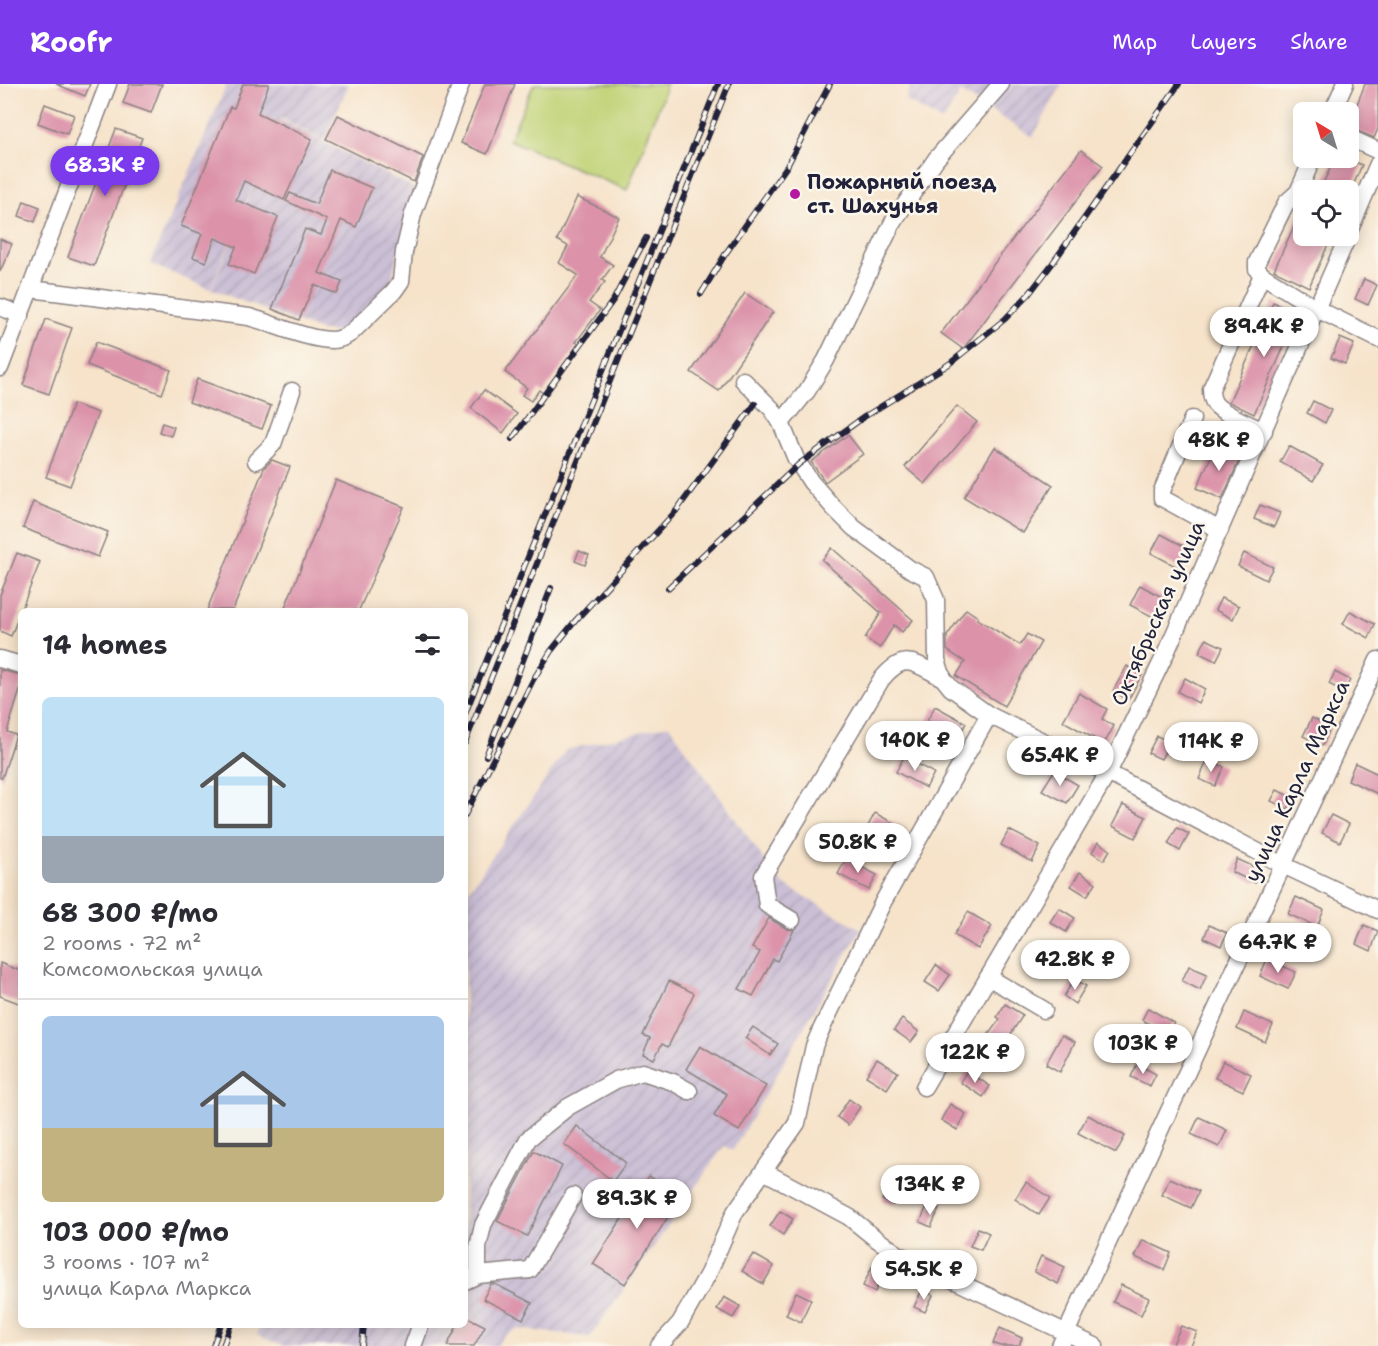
<!DOCTYPE html>
<meta charset="utf-8">
<style>
body{margin:0;font-family:"Shantell Sans",sans-serif;background:#f2f2f3;color:#2b2b33;height:100vh;display:flex;flex-direction:column;font-size:22px;white-space:nowrap}
*{box-sizing:border-box;margin:0}
p{font-size:20px;color:#7c7c81}
.icon{flex:none;width:33px;height:33px;fill:none;stroke:currentColor;stroke-width:2;stroke-linecap:round;stroke-linejoin:round}
.map{position:relative;flex:1;overflow:hidden}
.side{position:absolute;left:18px;top:524px;width:450px;height:720px;display:flex;flex-direction:column;background:#fff;border-radius:9px;box-shadow:0 3px 15px #0003}
.side>*{flex:none}
.needle{width:39px;rotate:322deg}
.tools{position:absolute;left:1293px;top:18px;display:grid;gap:12px}
.tools a{display:grid;place-items:center;width:66px;height:66px;border-radius:9px;background:#fff;box-shadow:0 3px 15px #0003;font-size:30px}
.price{position:absolute;translate:-50% -51px;padding:0 14px;border-radius:21px;background:#fff;color:#222;font-size:20px;line-height:39px;filter:drop-shadow(0 2px 3px #0008)}
.price::after{content:'';position:absolute;left:50%;top:36px;width:18px;height:14px;margin-left:-9px;background:inherit;clip-path:polygon(0 0,100% 0,50% 100%)}
.price.selected{background:#7c3aed;color:#fff}
ul{padding:0;list-style:none}
li{display:grid;align-content:center;gap:12px;height:318px;padding:0 24px}
li+li{border-top:2px solid #e1e1e2}
li span{display:grid;place-items:center;height:186px;border-radius:9px;color:#555}
li>.icon{margin-inline-start:auto}
span .icon{width:108px;height:108px;fill:#fffc;stroke-width:1}
li b{font-size:26px}
h2{display:flex;justify-content:space-between;align-items:center;height:72px;padding:0 24px;font-size:26px}
header{display:flex;align-items:center;gap:36px;box-sizing:border-box;height:84px;padding:0 30px;background:#7c3aed;color:#fff}
header strong{font-size:28px}
nav{display:flex;gap:33px;margin-inline-start:auto;font-size:21px}
.map>svg:first-child{display:block}
</style>
<header>
<strong>Roofr</strong>
<nav><a>Map</a><a>Layers</a><a>Share</a></nav>
</header>
<div class="map">
<svg width="1378" height="1262" viewBox="0 0 1378 1262">
<defs>
<pattern id="industrial-furrows" width="10" height="10" patternUnits="userSpaceOnUse" patternTransform="scale(1.5)"><rect width="10" height="10" fill="#cbbfd5"/><path d="M-1 1l2-2M0 10L10 0M9 11l2-2" fill="none" stroke="#aea4b8"/></pattern>
</defs>
<rect width="100%" height="100%" fill="#fbf7ec"/>
<filter id="ink" filterUnits="userSpaceOnUse"><feTurbulence type="fractalNoise" baseFrequency=".0167" numOctaves="2"/><feDisplacementMap in="SourceGraphic" scale="12" xChannelSelector="R" yChannelSelector="G"/><feConvolveMatrix kernelMatrix="1 2 1 2 8 2 1 2 1" color-interpolation-filters="sRGB"/></filter>
<filter id="wash" filterUnits="userSpaceOnUse"><feTurbulence type="fractalNoise" baseFrequency=".008" numOctaves="4" result="noise"/><feDisplacementMap in="SourceGraphic" scale="24" xChannelSelector="R" yChannelSelector="G"/><feGaussianBlur stdDeviation="1.35" result="paint"/><feColorMatrix in="noise" values="0 0 0 0 0 0 0 0 0 0 0 0 0 0 0 0 0 1.4 0 .05"/><feComposite in="paint" operator="in"/></filter>
<g filter="url(#wash)">
<rect width="100%" height="100%" fill="#f6e3ca"/>
<g fill="url(#industrial-furrows)">
<path d="M227 0H349L324 57 281 34 210 205 150 180Z"/>
<path d="M911 0H1062L1033 53 961 8 942 38 906 16Z"/>
<path d="M281 36 414 104 392 194 369 227 351 243 337 248 321 247 211 205Z"/>
<path d="M669 641 774 790 786 802 861 845 733 1066 724 1062 590 1253 517 1245 502 1254 497 1262H283L257 1251 261 1241 465 1240V812L566 666Z"/>
</g>
<path fill="#bfd275" stroke="#707a58" stroke-width="1.5" d="M534 0H666L663 12 627 106 509 56Z"/>
<g id="blocks">
<g fill="#dc93aa">
<path d="M56 0H90L85 12Z"/>
<path d="M130 0H162L151 29 123 19Z"/>
<path d="M243 0H269L258 29 312 55 284 116 244 97 236 116 278 133 254 190 229 180 236 163 215 154 206 178 193 173 202 150 181 142 230 23 234 24Z"/>
<path d="M485 0H515L487 70 461 59Z"/>
<path d="M1365 0H1378V45L1374 54 1348 43Z"/>
<path d="M45 20 74 31 67 50 38 39Z"/>
<path d="M338 31 423 73 414 98 326 55Z"/>
<path d="M116 45 142 54 94 182 68 173Z"/>
<path d="M1081 66 1103 82 963 265 941 249Z"/>
<path d="M1335 74H1347L1362 81 1351 106H1320Z"/>
<path d="M330 86 372 104 356 143 341 136 319 189 342 198 337 210 314 201 299 236 272 225 305 145 321 151 327 136 286 117 290 109 316 120Z"/>
<path d="M577 113 619 133 600 173 613 181 602 196 605 198 589 218 600 226 576 258 579 260 543 309 539 306 531 317 522 311 527 304 505 288 578 191 559 179 568 162 557 156Z"/>
<path d="M24 117 40 123 35 138 19 132Z"/>
<path d="M1304 120V152H1332L1309 203 1274 186Z"/>
<path d="M0 155 12 160 0 188Z"/>
<path d="M1364 195 1377 201 1368 221 1355 215Z"/>
<path d="M745 209 773 228 719 307 691 288Z"/>
<path d="M1273 218 1299 229 1254 330 1229 318Z"/>
<path d="M46 235 72 244 49 310 23 301Z"/>
<path d="M1340 254 1354 260 1345 280 1331 274Z"/>
<path d="M96 258 171 286 162 310 87 281Z"/>
<path d="M197 295 271 322 262 345 189 318Z"/>
<path d="M484 306 517 330 503 349 471 324Z"/>
<path d="M1313 317 1331 326 1325 339 1307 329Z"/>
<path d="M73 320 98 329 70 402 46 393Z"/>
<path d="M957 322 977 338 925 400 905 383Z"/>
<path d="M162 339 174 343 171 352 159 348Z"/>
<path d="M848 351 863 370 825 398 811 378Z"/>
<path d="M1216 361 1241 372 1222 415 1197 404Z"/>
<path d="M1289 362 1323 381 1313 397 1280 378Z"/>
<path d="M995 363 1053 401 1023 449 964 413Z"/>
<path d="M272 376 290 383 233 526H207L264 384Z"/>
<path d="M336 396 404 423 359 526H284Z"/>
<path d="M33 418 108 448 98 473 23 444Z"/>
<path d="M1260 421 1280 429 1274 443 1254 435Z"/>
<path d="M1161 450 1191 466 1181 485 1151 469Z"/>
<path d="M832 464 913 536 902 548 894 541 880 564 865 554 881 529 822 476Z"/>
<path d="M579 467 589 471 585 481 575 477Z"/>
<path d="M17 469 40 478 11 552 0 547V511Z"/>
<path d="M1244 469 1273 483 1266 496 1238 482Z"/>
<path d="M1140 501 1171 518 1161 537 1130 521Z"/>
<path d="M1221 514 1239 522 1233 535 1215 526Z"/>
<path d="M966 525 978 533 977 535 1020 561 1027 550 1041 558 1004 622 956 592 965 578 947 566V552Z"/>
<path d="M1350 527 1375 540 1369 554 1343 540Z"/>
<path d="M1206 555 1223 563 1216 577 1199 569Z"/>
<path d="M1127 582 1142 591 1128 616 1113 607Z"/>
<path d="M0 586 21 591V603L7 648 16 651 2 694H0Z"/>
<path d="M1335 588 1350 596 1344 608 1329 600Z"/>
<path d="M1185 594 1205 605 1198 619 1178 608Z"/>
<path d="M1079 609 1107 625 1102 635 1114 642 1104 660 1063 637Z"/>
<path d="M935 622 966 639 958 654 927 637Z"/>
<path d="M1312 634 1331 643 1322 662 1303 652Z"/>
<path d="M1157 652 1170 658 1161 675 1148 669Z"/>
<path d="M904 673 934 689 926 704 896 688Z"/>
<path d="M1208 675 1224 683 1215 702 1199 695Z"/>
<path d="M1355 679 1378 690V710L1348 696Z"/>
<path d="M1054 687 1078 701 1067 719 1042 706Z"/>
<path d="M1277 706 1293 714 1288 725 1271 717Z"/>
<path d="M1123 721 1146 733 1135 754 1112 742Z"/>
<path d="M875 729 906 746 898 760 867 744Z"/>
<path d="M1331 731 1349 740 1340 758 1322 749Z"/>
<path d="M1177 744 1189 750 1180 767 1168 760Z"/>
<path d="M1009 746 1040 762 1032 778 1001 761Z"/>
<path d="M1098 758 1110 766 1104 776 1092 768Z"/>
<path d="M846 775 877 791 869 806 838 790Z"/>
<path d="M1237 775 1261 786 1255 799 1232 788Z"/>
<path d="M1080 788 1096 799 1087 812 1071 802Z"/>
<path d="M1296 813 1324 826 1317 843 1288 830Z"/>
<path d="M1059 824 1075 834 1066 848 1050 838Z"/>
<path d="M968 828 992 842 978 865 954 851Z"/>
<path d="M769 834 787 845 794 846 777 877 773 875 753 912 739 905 760 868 752 864Z"/>
<path d="M1209 841 1227 849 1221 862 1204 854Z"/>
<path d="M1364 841 1378 847 1371 867 1356 860Z"/>
<path d="M1267 875 1296 888 1288 905 1260 892Z"/>
<path d="M0 879 21 887V920L0 912Z"/>
<path d="M936 881 950 891 939 907 925 898Z"/>
<path d="M1189 882 1207 890 1200 906 1182 897Z"/>
<path d="M1074 895 1086 902 1075 920 1064 912Z"/>
<path d="M669 897 694 909 668 963 662 960 654 975 643 970 650 954 643 951Z"/>
<path d="M1005 920 1023 931 1005 959 1016 966 1008 977 982 959 1000 935 997 933Z"/>
<path d="M1148 924 1174 939 1167 950 1142 936Z"/>
<path d="M1244 928 1273 941 1265 958 1237 945Z"/>
<path d="M902 935 919 948 911 958 894 946Z"/>
<path d="M753 943 778 960 770 971 745 954Z"/>
<path d="M1062 951 1075 958 1060 988 1046 980Z"/>
<path d="M700 962 766 1002 739 1047 714 1032 727 1010 686 985Z"/>
<path d="M877 975 898 988 887 1005 866 992Z"/>
<path d="M1223 977 1251 990 1243 1007 1215 994Z"/>
<path d="M1137 980 1156 990 1150 1002 1131 993Z"/>
<path d="M967 987 990 1002 983 1013 960 998Z"/>
<path d="M849 1015 860 1023 848 1041 837 1033Z"/>
<path d="M950 1020 966 1030 957 1046 941 1036Z"/>
<path d="M1088 1031 1125 1052 1116 1069 1078 1049Z"/>
<path d="M1199 1033 1227 1046 1219 1063 1191 1050Z"/>
<path d="M577 1042 626 1079 613 1097 564 1060Z"/>
<path d="M534 1067 562 1082 527 1152 497 1137Z"/>
<path d="M649 1092 681 1113 625 1200 593 1180Z"/>
<path d="M1170 1094 1199 1107 1191 1124 1162 1111Z"/>
<path d="M1026 1098 1050 1114 1039 1131 1015 1115Z"/>
<path d="M890 1099 901 1104 893 1121 882 1116Z"/>
<path d="M928 1120 939 1125 931 1143 920 1138Z"/>
<path d="M780 1127 793 1135 783 1151 770 1142Z"/>
<path d="M978 1144 989 1149 981 1166 970 1162Z"/>
<path d="M1143 1156 1171 1169 1164 1186 1135 1173Z"/>
<path d="M753 1170 774 1182 763 1200 742 1187Z"/>
<path d="M1041 1172 1065 1183 1058 1200 1034 1188Z"/>
<path d="M872 1183 884 1188 875 1208 863 1202Z"/>
<path d="M491 1200H495L532 1219 523 1235 483 1215Z"/>
<path d="M1121 1201 1149 1214 1141 1231 1113 1218Z"/>
<path d="M922 1206 933 1211 925 1228 914 1223Z"/>
<path d="M796 1208 811 1215 801 1238 786 1231Z"/>
<path d="M724 1213 740 1222 733 1234 717 1225Z"/>
<path d="M465 1232 485 1242 474 1262H447L458 1240H465Z"/>
<path d="M1181 1242 1197 1248 1191 1262H1172Z"/>
<path d="M1000 1244 1022 1254 1019 1262H1000L993 1259Z"/>
</g>
</g>
</g>
<g filter="url(#ink)">
<use href="#blocks" fill-opacity="0" stroke="#8c8282" stroke-width="1.5"/>
<g fill="none" stroke-linecap="round" stroke-linejoin="round">
<defs>
<g id="minor">
<path d="M1001 0 936 75 893 138 826 276 807 307 781 339 796 375 811 398 833 423 854 444 910 485 926 493 936 516 937 576 943 594 951 604 989 631 1108 689 1283 781 1378 826"/>
<path d="M1332 28 1345 0"/>
<path d="M1348 53 1378 67"/>
<path d="M1313 74 1298 108 1286 119 1257 178V185L1262 191 1317 225 1378 255"/>
<path d="M1348 150 1378 80"/>
<path d="M1262 191 1211 305C1211 310 1212 316 1215 320 1223 330 1251 341 1264 347"/>
<path d="M31 205 249 233C274 240 308 256 333 256 340 256 345 253 351 249L394 207 401 197 404 168 413 130 461 0"/>
<path d="M0 223 21 231"/>
<path d="M0 284 108 0"/>
<path d="M743 296 772 325 781 339"/>
<path d="M1192 335 1162 407V414L1220 446"/>
<path d="M256 377 273 360 292 307"/>
<path d="M0 575 21 581"/>
<path d="M792 836 767 821 763 792 881 596C905 566 915 580 943 594"/>
<path d="M988 893 1044 926"/>
<path d="M924 1003 1108 689 1165 571 1348 152"/>
<path d="M765 1088 849 1133 875 1154 898 1170 1095 1262"/>
<path d="M478 1191V1163L483 1141 528 1055 568 1023 616 996 643 988 673 998 689 1007"/>
<path d="M465 1197 478 1191 530 1186 573 1112"/>
<path d="M413 1262 421 1240"/>
<path d="M659 1262 680 1239 708 1190 735 1128 797 1039 814 962 820 948 883 818 989 631"/>
<path d="M1060 1262 1378 576"/>
</g>
</defs>
<use href="#minor" stroke="#8c8282" stroke-width="19"/>
<use href="#minor" stroke="#fff" stroke-width="16"/>
<defs>
<g id="rail">
<path d="M701 210 726 169 787 82 830 0"/>
<path d="M512 355 614 215 646 154"/>
<path d="M668 504 799 380 864 333 949 280 1005 235 1029 210 1052 180 1179 0"/>
<path d="M465 630 718 0"/>
<path d="M465 659 729 0"/>
<path d="M486 672 551 504"/>
<path d="M465 731 533 596 551 567 576 536 676 427 755 320"/>
<path d="M213 1262 221 1240"/>
<path d="M223 1262 231 1240"/>
<path d="M362 1262 364 1240"/>
</g>
</defs>
<use href="#rail" stroke="#22223b" stroke-width="6"/>
<use href="#rail" stroke="#fbf7ec" stroke-width="4" stroke-dasharray="11" stroke-linecap="butt"/>
</g>
</g>
<circle fill="#b5179e" stroke="#fbf7ec" stroke-width="2" cx="795" cy="110" r="6"/>
<g text-anchor="middle" stroke-width="5" stroke-linejoin="round" paint-order="stroke">
<g font-size="21" font-weight="bold" fill="#22223b" stroke="#fbf7ec" text-anchor="start">
<text x="807" y="105">Пожарный поезд<tspan x="807" dy="24">ст. Шахунья</tspan></text>
</g>
<g font-size="21" fill="#22223b" stroke="#fbf7ec">
<text transform="translate(1158 529) rotate(-66)" y="7">Октябрьская улица</text>
<text transform="translate(1297 697) rotate(-65)" y="7">улица Карла Маркса</text>
</g>
</g>
</svg>
<div class="tools">
<a><svg class="needle" viewBox="-14 -14 28 28"><path d="M0-13l5 13h-10z" fill="#e53935"/><path d="M0 13l5-13h-10z" fill="#7c7c81"/></svg></a>
<a><svg class="icon" aria-label="locate" viewBox="0 0 24 24"><circle cx="12" cy="12" r="6"/><path d="M12 2v4M12 18v4M2 12h4M18 12h4"/></svg></a>
</div>
<b class="price selected" style="left:105px;top:113px">68.3K ₽</b>
<b class="price" style="left:1264px;top:274px">89.4K ₽</b>
<b class="price" style="left:1219px;top:388px">48K ₽</b>
<b class="price" style="left:915px;top:688px">140K ₽</b>
<b class="price" style="left:1211px;top:689px">114K ₽</b>
<b class="price" style="left:1060px;top:703px">65.4K ₽</b>
<b class="price" style="left:858px;top:790px">50.8K ₽</b>
<b class="price" style="left:1278px;top:890px">64.7K ₽</b>
<b class="price" style="left:1075px;top:907px">42.8K ₽</b>
<b class="price" style="left:1143px;top:991px">103K ₽</b>
<b class="price" style="left:975px;top:1000px">122K ₽</b>
<b class="price" style="left:930px;top:1132px">134K ₽</b>
<b class="price" style="left:637px;top:1146px">89.3K ₽</b>
<b class="price" style="left:924px;top:1217px">54.5K ₽</b>
<section class="side">
<h2>14 homes<svg class="icon" aria-label="filters" viewBox="0 0 24 24"><path d="M4 7h16M4 17h16"/><circle cx="9" cy="7" r="2"/><circle cx="15" cy="17" r="2"/></svg></h2>
<ul>
<li><span style="background:linear-gradient(#bfe0f5 75%,#9aa5b1 0)"><svg class="icon" aria-label="home" viewBox="0 0 24 24"><path d="M3 11l9-7 9 7M6 9v11h12V9"/></svg></span><div><b>68 300 ₽/mo</b><p>2 rooms · 72 m²</p><p>Комсомольская улица</p></div></li>
<li><span style="background:linear-gradient(#a9c7e8 60%,#c2b280 0)"><svg class="icon" aria-label="home" viewBox="0 0 24 24"><path d="M3 11l9-7 9 7M6 9v11h12V9"/></svg></span><div><b>103 000 ₽/mo</b><p>3 rooms · 107 m²</p><p>улица Карла Маркса</p></div></li>
</ul>
</section>
</div>
